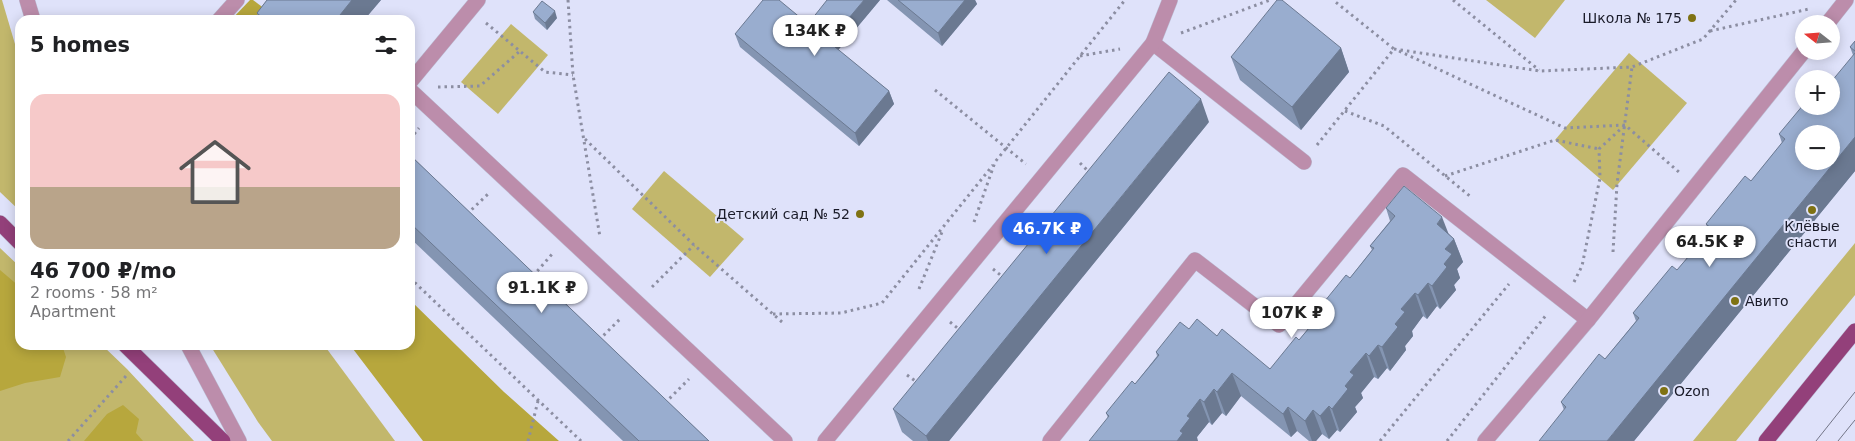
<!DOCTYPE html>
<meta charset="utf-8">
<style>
body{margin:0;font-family:"DejaVu Sans",sans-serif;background:#f2f2f2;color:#202124;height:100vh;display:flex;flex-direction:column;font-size:19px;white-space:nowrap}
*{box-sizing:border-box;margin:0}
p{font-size:16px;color:#757577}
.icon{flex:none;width:28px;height:28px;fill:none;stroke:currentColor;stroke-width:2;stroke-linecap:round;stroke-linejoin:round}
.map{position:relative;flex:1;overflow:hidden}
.side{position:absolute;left:15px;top:15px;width:400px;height:335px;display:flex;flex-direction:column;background:#fff;border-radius:15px;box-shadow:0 2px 12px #0003}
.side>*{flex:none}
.needle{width:32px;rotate:287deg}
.buttons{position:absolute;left:1795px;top:15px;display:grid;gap:10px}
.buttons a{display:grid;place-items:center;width:45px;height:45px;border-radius:50%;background:#fff;box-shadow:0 2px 12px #0003;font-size:25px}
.price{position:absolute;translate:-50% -42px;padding:0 11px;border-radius:18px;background:#fff;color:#222;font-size:16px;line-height:32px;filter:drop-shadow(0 1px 2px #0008)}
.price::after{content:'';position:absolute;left:50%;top:30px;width:15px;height:11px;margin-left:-8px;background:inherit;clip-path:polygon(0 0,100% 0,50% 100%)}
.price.current{background:#2563eb;color:#fff}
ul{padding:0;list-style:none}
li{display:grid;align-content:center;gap:10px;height:265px;padding:0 15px}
li span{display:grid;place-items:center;height:155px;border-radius:15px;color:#555}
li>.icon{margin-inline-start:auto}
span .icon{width:90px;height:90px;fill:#fffc;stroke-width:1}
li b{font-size:21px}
h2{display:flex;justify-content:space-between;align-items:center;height:60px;padding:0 15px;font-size:21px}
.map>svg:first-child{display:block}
</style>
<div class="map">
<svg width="1855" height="441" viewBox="0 0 1855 441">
<rect width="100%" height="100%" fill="#dfe2fa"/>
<g fill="#c2b76c">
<path d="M0 0H2L20 61V211L0 192Z"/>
<path d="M1486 0H1565L1535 38Z"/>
<path d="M511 24 548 55 498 114 461 82Z"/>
<path d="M1629 53 1687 103 1613 190 1555 140Z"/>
<path d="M664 171 744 239 710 277 632 209Z"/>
<path d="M1855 243V295L1736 441H1693Z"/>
<path d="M0 248 20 267V345H102L127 369 194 441H0Z"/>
<path d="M210 345H324L395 441H272L258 422Z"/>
</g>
<g fill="#b7a73d">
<path d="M250 0H253L273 15 269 20H231Z"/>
<path d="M0 270 20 287V345H62L66 357 60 377 25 383 0 391Z"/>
<path d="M410 300 504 392 559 441H423L350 345H410Z"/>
<path d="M123 405 139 419 136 433 143 441H84L107 414Z"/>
</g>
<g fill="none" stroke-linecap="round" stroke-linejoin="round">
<defs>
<g id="minor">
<path d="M27 0 33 20"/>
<path d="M219 20 237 0"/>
<path d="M1827 24 1846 0"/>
<path d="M1153 43 1304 162"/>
<path d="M410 82 478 0"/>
<path d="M410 90 785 441"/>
<path d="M188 345 239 441"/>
<path d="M825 441 1153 43 1170 0"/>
<path d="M1050 441 1195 260 1279 325 1403 175 1588 320"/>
<path d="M1485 441 1588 320 1804 51"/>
</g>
<g id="major">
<path d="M0 223 20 243"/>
<path d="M125 345 223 441"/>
<path d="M1766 441 1855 331"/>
</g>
</defs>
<use href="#minor" stroke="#bcbed4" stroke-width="16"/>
<use href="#major" stroke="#bcbed4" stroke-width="16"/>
<g stroke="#8c8ea2" stroke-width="3" stroke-dasharray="2.5 4" stroke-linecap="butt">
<path d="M568 0 573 75 600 237"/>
<path d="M1453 0 1539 70"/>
<path d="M486 23 545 72 573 75"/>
<path d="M1710 31 1809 9"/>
<path d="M1181 33 1270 0"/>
<path d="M1394 49 1540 71 1632 67 1703 39 1736 0"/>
<path d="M1399 51 1565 128 1625 125 1680 173"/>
<path d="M1080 56 1120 49"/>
<path d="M438 87 480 86 520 51"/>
<path d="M935 90 1026 164"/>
<path d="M1345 111 1384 126 1471 197"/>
<path d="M410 139 419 128"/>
<path d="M585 139 694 245 782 322"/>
<path d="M1317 145 1394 49 1333 0"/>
<path d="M1080 163 1090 173"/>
<path d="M1445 176 1555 140 1599 149"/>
<path d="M467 214 488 194"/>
<path d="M974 222 995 162 1125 0"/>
<path d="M1613 252 1617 184 1632 67"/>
<path d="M993 269 1004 278"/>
<path d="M533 276 553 253"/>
<path d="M410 278 581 441"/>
<path d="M1574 282 1582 266 1600 178 1599 149 1625 125"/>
<path d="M652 287 694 245"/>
<path d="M919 289 942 232"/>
<path d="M773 314 841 313 882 303 993 165"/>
<path d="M950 322 961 331"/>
<path d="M599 340 621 318"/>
<path d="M907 375 918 383"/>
<path d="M665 403 689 379"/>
<path d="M68 441 126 376"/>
<path d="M528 441 538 401"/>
<path d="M1380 441 1509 284"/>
<path d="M1447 441 1547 314"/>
</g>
<use href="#minor" stroke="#bc8dab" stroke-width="15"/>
<use href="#major" stroke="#93407a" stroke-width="15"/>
<g stroke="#737587" stroke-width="1">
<path d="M1816 441 1855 392"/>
<path d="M1838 441 1855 420"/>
</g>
</g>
<g fill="#8495b2">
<path d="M267 0H381L364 20H259L257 13Z"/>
<path d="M880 0 838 50 889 91 894 104 859 146 740 47 735 34 808 24Z"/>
<path d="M887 0H975L977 4 942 46Z"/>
<path d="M533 12 557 18 547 30 535 19Z"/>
<path d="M1855 41V171L1634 441 1564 410 1561 402 1605 359 1636 321 1633 313 1677 270 1709 232 1706 224 1751 181 1782 143 1779 134 1831 106 1853 55 1850 47Z"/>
<path d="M1341 48 1349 72 1301 130 1240 80 1231 57Z"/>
<path d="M1209 122 949 441H913L902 432 893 409Z"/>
<path d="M410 155 709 441H623L410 238Z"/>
<path d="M1386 208 1449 234 1454 239 1463 262 1457 269 1460 278 1454 285 1456 290 1440 309 1437 306 1427 319 1423 316 1412 331 1413 336 1405 346 1406 350 1390 371 1387 368 1378 379 1374 377 1361 393 1363 398 1355 407 1357 412 1340 432 1337 430 1329 439 1322 434 1316 441H1309L1297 431 1291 437 1241 396 1226 416 1222 413 1212 425 1209 422 1197 437 1108 418 1106 413 1135 384 1157 356 1156 352 1189 329 1217 336 1270 369 1299 340 1322 312 1320 307 1350 278 1372 250 1370 246 1390 221Z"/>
</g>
<g fill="#6b7991">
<path d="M352 0H381L364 20H336Z"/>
<path d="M864 0H880L834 55 829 42Z"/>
<path d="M965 0H975L977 4 942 46 938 33Z"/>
<path d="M555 11 557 18 547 30 545 23Z"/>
<path d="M1341 48 1349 72 1301 130 1292 107Z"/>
<path d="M889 91 894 104 859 146 855 133Z"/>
<path d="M1201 99 1209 122 949 441H928L926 436Z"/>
<path d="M1855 137V171L1634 441H1607Z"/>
<path d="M1442 217 1451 240 1437 224Z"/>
<path d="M1454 239 1463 262 1457 269 1460 278 1454 285 1456 290 1440 309 1432 286 1444 264 1445 249Z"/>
<path d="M1428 283 1437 306 1427 319 1418 295Z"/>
<path d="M1415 293 1423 316 1412 331 1413 336 1405 346 1406 350 1390 371 1382 347 1395 324 1401 309Z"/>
<path d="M1378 345 1387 368 1378 379 1369 356Z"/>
<path d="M1366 353 1374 377 1361 393 1363 398 1355 407 1357 412 1340 432 1332 409 1345 386 1350 372Z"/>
<path d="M1232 373 1241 396 1226 416 1217 392Z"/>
<path d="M1214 389 1222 413 1212 425 1204 402Z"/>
<path d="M1200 399 1209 422 1197 437 1198 441H1177L1180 431 1187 416Z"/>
<path d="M1329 406 1337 430 1329 439 1320 416Z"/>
<path d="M1288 407 1297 431 1291 437 1283 414Z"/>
<path d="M1313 410 1322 434 1316 441H1312L1305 421Z"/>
</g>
<g fill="#99adcf" stroke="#6b7991" fill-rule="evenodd">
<path d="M267 0H352L336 20H265L257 13Z"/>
<path d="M763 0H779L808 24 827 0H864L829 42 889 91 855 133 735 34Z"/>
<path d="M898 0H965L938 33Z"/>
<path d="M1277 0H1282L1341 48 1292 107 1231 57Z"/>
<path d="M542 1 555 11 545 23 533 12Z"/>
<path d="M1855 41V51L1850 47Z"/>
<path d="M1855 53V137L1607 441H1539L1566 407 1561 402 1599 354 1605 359 1639 318 1633 313 1672 266 1677 270 1712 229 1706 224 1745 176 1751 181 1785 139 1779 134 1804 104V106H1831V82ZM1804 134H1831V161H1804Z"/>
<path d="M1169 72 1201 99 926 436 893 409Z"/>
<path d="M410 155 709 441H639L410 223Z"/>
<path d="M1404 186 1442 217 1437 224 1454 239 1445 249 1452 254 1444 264 1447 267 1432 286 1428 283 1418 295 1415 293 1401 309 1405 312 1395 324 1398 327 1382 347 1378 345 1369 356 1366 353 1350 372 1354 375 1345 386 1348 389 1332 409 1329 406 1320 416 1313 410 1305 421 1288 407 1283 414 1232 373 1217 392 1214 389 1204 402 1200 399 1187 416 1190 418 1180 431 1183 433 1177 441H1089L1109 416 1106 413 1132 381 1135 384 1159 355 1156 352 1180 322 1189 329 1197 319 1217 336 1222 329 1270 369 1296 337 1299 340 1324 310 1320 307 1346 275 1350 278 1374 248 1370 246 1395 216 1386 208Z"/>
</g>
<g fill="#7f7213" stroke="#dfe2fa" stroke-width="2">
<circle cx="1692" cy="18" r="5"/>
<circle cx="1812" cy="210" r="5"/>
<circle cx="860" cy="214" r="5"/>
<circle cx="1735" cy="301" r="5"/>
<circle cx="1664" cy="391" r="5"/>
</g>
<g text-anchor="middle" stroke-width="4" stroke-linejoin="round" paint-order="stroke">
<g font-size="14" fill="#1a1b29" stroke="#dfe2fa" text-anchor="end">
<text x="1682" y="23">Школа № 175</text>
<text x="850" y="219">Детский сад № 52</text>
<text x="1812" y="231" text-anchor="middle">Клёвые<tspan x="1812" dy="16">снасти</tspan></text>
<text x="1745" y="306" text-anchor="start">Авито</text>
<text x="1674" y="396" text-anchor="start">Ozon</text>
</g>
</g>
</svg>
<div class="buttons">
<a><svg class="needle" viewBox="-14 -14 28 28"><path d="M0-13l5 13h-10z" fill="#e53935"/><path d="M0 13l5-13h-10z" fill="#757577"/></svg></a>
<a>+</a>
<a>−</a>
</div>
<b class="price" style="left:815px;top:57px">134K ₽</b>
<b class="price current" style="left:1047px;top:255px">46.7K ₽</b>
<b class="price" style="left:1710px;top:268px">64.5K ₽</b>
<b class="price" style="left:542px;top:314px">91.1K ₽</b>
<b class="price" style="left:1292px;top:339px">107K ₽</b>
<section class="side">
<h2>5 homes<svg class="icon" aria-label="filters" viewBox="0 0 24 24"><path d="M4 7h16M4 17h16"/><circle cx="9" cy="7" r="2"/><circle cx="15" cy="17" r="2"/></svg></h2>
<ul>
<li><span style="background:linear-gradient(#f6c9c9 60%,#b9a48a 0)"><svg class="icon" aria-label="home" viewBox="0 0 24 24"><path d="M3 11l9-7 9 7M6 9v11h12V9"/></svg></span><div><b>46 700 ₽/mo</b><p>2 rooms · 58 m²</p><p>Apartment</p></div></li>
</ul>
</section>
</div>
